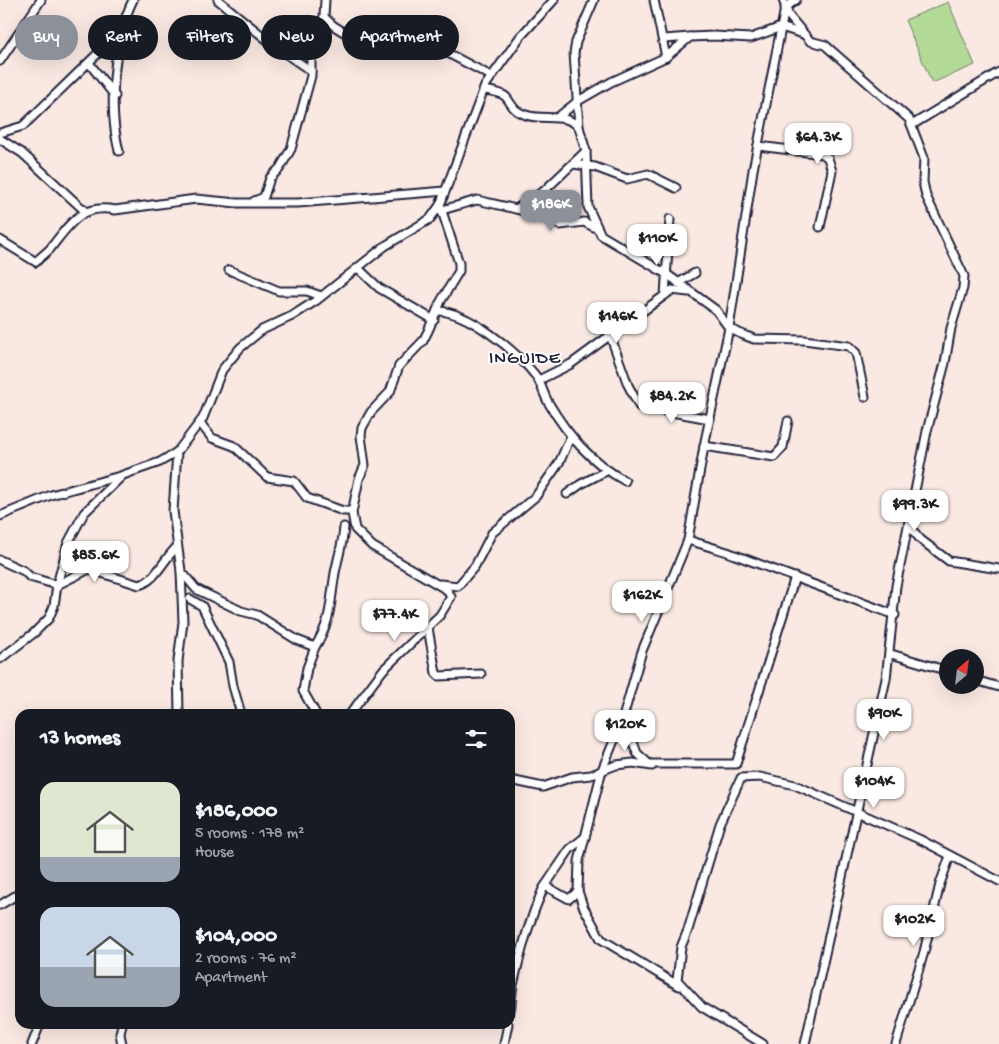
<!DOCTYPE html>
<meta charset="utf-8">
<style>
body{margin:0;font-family:"Gochi Hand",sans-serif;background:#242831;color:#f1f3f6;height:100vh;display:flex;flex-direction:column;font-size:19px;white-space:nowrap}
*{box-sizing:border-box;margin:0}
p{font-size:16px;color:#9ea1a6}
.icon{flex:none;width:28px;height:28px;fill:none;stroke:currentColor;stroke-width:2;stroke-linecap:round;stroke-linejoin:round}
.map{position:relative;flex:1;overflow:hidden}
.panel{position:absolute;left:15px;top:709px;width:500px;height:320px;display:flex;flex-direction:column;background:#171b24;border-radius:15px;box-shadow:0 5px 20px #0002}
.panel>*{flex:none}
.hud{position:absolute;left:15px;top:15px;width:500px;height:45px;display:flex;gap:10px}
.needle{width:32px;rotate:28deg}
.fabs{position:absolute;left:939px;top:649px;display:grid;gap:10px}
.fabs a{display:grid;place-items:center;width:45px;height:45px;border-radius:50%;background:#171b24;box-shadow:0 5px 20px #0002;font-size:25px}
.price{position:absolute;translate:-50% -42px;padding:0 11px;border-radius:10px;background:#fff;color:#222;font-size:16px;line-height:32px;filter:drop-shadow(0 1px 2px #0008)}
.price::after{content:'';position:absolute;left:50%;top:30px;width:15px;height:11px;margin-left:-8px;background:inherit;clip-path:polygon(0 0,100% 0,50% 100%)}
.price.on{background:#8c9099;color:#fff}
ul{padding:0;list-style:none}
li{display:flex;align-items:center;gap:15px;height:125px;padding:0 25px}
li span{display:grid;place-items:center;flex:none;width:140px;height:100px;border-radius:15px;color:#555}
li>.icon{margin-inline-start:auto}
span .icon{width:60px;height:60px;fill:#fffc;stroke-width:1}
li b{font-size:21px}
h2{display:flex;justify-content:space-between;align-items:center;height:60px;padding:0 25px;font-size:21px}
.tag{padding:0 18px;border-radius:22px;background:#171b24;box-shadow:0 5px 20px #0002;font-size:18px;line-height:45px}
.tag.on{background:#8c9099;color:#fff}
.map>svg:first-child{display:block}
</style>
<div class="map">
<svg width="999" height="1044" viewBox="0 0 999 1044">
<rect width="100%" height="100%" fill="#fae9e3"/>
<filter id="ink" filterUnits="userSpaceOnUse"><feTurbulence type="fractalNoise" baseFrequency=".02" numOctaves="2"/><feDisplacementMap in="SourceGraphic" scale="10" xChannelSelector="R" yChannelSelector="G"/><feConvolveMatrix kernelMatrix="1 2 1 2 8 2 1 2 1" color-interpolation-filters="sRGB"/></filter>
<g filter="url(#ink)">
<path fill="#b2da96" stroke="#6a7e68" d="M948 2 975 65 932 83 905 20Z"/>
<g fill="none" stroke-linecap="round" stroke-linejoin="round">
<defs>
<g id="street">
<path d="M218 0 276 47 311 71"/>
<path d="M654 0 666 57"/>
<path d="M783 0 789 16 810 41 825 45 909 119 924 158 923 182 926 196 964 276 963 288 951 328 945 363 927 431 896 586 886 679 805 1044"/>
<path d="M796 0 785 8 753 170 729 328 704 446 688 540 727 552 895 615"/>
<path d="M324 17 334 26 368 47 393 45 438 48 491 76"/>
<path d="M664 39 690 37"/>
<path d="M0 61 41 0"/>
<path d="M89 63 115 96"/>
<path d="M484 90C490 91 501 92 506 97 514 107 512 110 526 115 544 121 565 112 579 127L586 151 588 207 601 235 668 275 716 310 729 328 741 334 754 339 804 340 849 346 856 353 865 397"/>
<path d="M558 117 578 101 611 82 666 57 690 37 714 36 751 38 781 27 803 34"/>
<path d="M912 125 999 72"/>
<path d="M579 127 574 53 576 42 594 0"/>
<path d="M0 133 23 126 120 32"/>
<path d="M0 139 22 153 86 212"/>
<path d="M758 146 823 154 828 158 832 171 820 227"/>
<path d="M119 151C108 108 113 40 133 0"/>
<path d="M573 164 595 167 627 179 648 174 676 188"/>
<path d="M254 201 264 197 270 178 280 168 291 149 311 76V39L324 17 325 0"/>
<path d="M516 209 547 218 560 225 584 222 596 228"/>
<path d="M442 210 477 200 516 209 544 191 586 151"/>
<path d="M0 240 36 262C40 257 45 254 50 249 69 225 81 203 115 210L196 199 237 203H298L445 191"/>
<path d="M358 268 379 288 434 320"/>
<path d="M229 270 279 291H307L321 296"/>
<path d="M678 283 695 273"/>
<path d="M665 295 670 219"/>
<path d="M437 311C468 311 516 351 535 375 541 382 543 393 548 402 568 436 591 462 625 481"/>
<path d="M610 335 628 385 639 406 710 419"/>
<path d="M539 380 571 364 672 290 688 292"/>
<path d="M200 423 212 438 234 446 267 477 294 481 307 498 343 511H352"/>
<path d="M704 446 774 457 783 447 788 421"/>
<path d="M567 494 581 484 606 471"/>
<path d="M0 516 51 495 120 476"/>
<path d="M909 526 921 540 949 561 999 569"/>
<path d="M0 560 24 571 30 577 57 585 89 569 139 585C156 581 164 558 177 547"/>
<path d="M181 571 196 589 241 611 257 615 297 640 315 647C332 620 330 602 335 573 338 557 343 543 344 527"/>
<path d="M440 584 458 586 475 566 492 533 536 496 559 463 571 436"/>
<path d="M190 599 202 606 229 662 233 686 241 714"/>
<path d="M428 628 436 673 439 676 481 674"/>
<path d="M315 647 307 668 303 691 316 714"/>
<path d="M891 654 948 671"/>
<path d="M0 659 34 633 49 618 54 606 57 585 68 543 84 513 123 475 160 462 177 452"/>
<path d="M975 680 999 687"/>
<path d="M179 714 178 661 183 622 181 571 173 511 177 452 203 418 222 370 240 348 262 330 292 316 317 300 385 246 430 219 440 205 485 86 520 37 554 0"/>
<path d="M350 714 383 670 440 615 451 597 447 590 372 546 355 529 352 513 359 479 365 465 361 436 362 428 371 412 390 392 399 366 423 341 428 331 441 301 459 271V263L440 205"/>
<path d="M624 717 637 753 648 763"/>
<path d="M649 764H736L795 577"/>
<path d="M510 780 543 787 572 777 591 775 616 765 633 763 652 766"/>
<path d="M545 886 570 849 585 837"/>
<path d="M578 891 583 906 601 939 679 986"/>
<path d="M0 905 20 893"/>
<path d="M510 1012C512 1001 511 991 514 981 521 949 530 919 543 889L545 886 569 899 578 891 579 861 602 770 622 721 642 651 688 540"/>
<path d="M122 1024 120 1034 122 1044"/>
<path d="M32 1044 40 1024"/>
<path d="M504 1044 508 1024"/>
<path d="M763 1044 702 1007 677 980 681 947 688 930 720 824 741 778 760 777 795 785 921 840 999 881"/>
<path d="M896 1044 924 952 940 884 950 856"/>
</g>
</defs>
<use href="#street" stroke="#22223b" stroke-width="11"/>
<use href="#street" stroke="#fff" stroke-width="7"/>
</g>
</g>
<g text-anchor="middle" stroke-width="4" stroke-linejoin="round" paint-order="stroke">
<g font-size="18" letter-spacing="1" fill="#22223b" stroke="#fff">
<text x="525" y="363">INGUIDE</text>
</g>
</g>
</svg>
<div class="fabs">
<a><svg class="needle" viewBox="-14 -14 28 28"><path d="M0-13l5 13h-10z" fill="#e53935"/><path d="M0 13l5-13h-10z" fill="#9ea1a6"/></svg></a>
</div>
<b class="price" style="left:818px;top:165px">$64.3K</b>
<b class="price on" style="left:551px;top:232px">$186K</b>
<b class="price" style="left:657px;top:266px">$110K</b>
<b class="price" style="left:617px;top:344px">$146K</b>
<b class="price" style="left:672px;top:424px">$84.2K</b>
<b class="price" style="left:915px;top:532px">$99.3K</b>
<b class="price" style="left:95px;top:583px">$85.6K</b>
<b class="price" style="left:642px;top:623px">$162K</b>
<b class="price" style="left:395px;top:642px">$77.4K</b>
<b class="price" style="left:884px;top:741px">$90K</b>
<b class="price" style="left:625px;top:752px">$120K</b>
<b class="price" style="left:874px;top:809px">$104K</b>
<b class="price" style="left:914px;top:947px">$102K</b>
<div class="hud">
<a class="tag on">Buy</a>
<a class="tag">Rent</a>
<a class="tag">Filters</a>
<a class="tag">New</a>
<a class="tag">Apartment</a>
</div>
<section class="panel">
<h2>13 homes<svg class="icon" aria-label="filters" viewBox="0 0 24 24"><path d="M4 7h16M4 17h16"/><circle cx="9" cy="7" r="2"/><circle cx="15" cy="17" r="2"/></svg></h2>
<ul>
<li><span style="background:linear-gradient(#dfe7d0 75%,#9aa5b1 0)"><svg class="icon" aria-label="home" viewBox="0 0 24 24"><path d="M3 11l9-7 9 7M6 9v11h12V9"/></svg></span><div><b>$186,000</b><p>5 rooms · 178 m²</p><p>House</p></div></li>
<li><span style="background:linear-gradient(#c9d6e8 60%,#9aa5b1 0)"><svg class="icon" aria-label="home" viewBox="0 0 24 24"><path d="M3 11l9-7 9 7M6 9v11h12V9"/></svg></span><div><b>$104,000</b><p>2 rooms · 76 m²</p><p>Apartment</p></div></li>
</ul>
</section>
</div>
